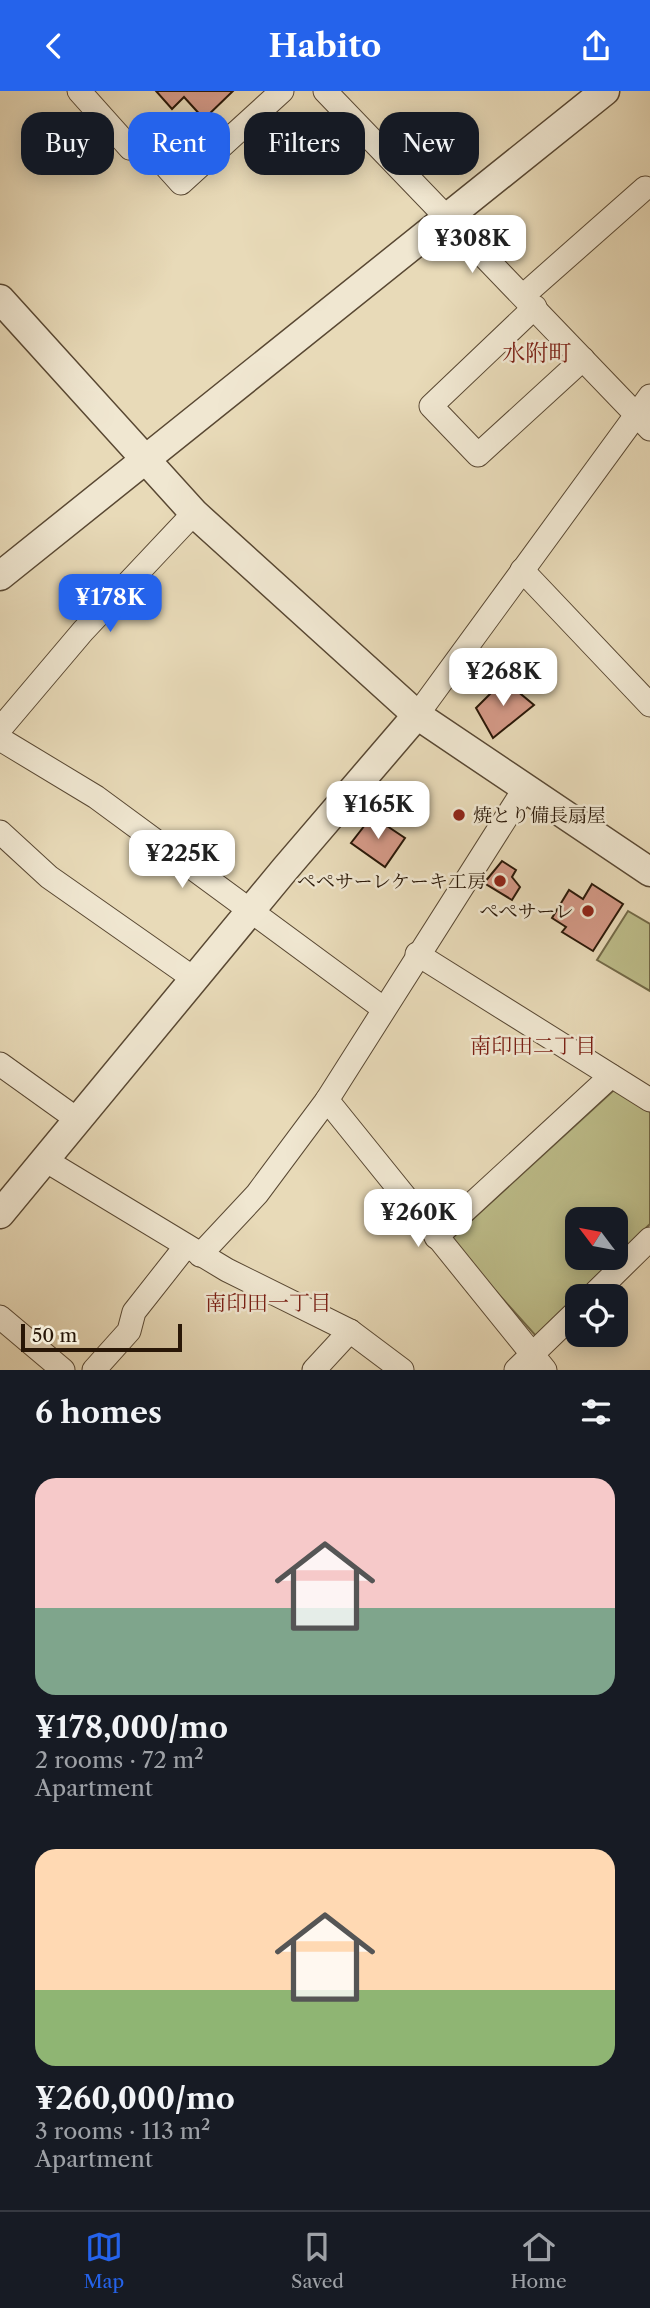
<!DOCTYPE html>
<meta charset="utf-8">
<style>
body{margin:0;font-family:"Libre Caslon Text","Noto Serif JP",serif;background:#242831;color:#f1f3f6;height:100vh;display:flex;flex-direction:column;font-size:26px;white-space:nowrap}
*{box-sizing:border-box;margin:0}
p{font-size:23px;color:#9ea1a6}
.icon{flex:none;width:38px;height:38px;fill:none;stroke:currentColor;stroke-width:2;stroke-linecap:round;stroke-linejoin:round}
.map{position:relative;height:1279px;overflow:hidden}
.sheet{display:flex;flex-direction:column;background:#171b24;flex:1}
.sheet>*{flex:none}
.hud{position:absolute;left:21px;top:21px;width:609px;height:63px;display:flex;gap:14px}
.needle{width:46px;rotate:302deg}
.controls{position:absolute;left:565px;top:1116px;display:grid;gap:14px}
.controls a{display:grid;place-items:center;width:63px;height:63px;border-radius:14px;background:#171b24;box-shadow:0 4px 18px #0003;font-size:35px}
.scale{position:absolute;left:21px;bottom:18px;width:161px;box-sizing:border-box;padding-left:7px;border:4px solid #291707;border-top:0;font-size:19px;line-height:24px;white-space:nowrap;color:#291707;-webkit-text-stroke:5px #f0e7d1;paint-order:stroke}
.price{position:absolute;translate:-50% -60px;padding:0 16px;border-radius:14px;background:#fff;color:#222;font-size:23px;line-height:46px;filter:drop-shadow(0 2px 4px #0008)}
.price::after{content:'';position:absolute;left:50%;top:42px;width:21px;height:16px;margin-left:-10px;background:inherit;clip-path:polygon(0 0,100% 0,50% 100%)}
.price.active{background:#2563eb;color:#fff}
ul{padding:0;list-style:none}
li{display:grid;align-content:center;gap:14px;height:371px;padding:0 35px}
li span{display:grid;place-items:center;height:217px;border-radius:21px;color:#555}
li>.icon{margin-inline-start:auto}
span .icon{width:126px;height:126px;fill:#fffc;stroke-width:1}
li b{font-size:30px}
h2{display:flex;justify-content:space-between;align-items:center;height:84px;padding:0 35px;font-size:30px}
.tag{padding:0 24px;border-radius:21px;background:#171b24;box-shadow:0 4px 18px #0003;font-size:24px;line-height:63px}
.tag.active{background:#2563eb;color:#fff}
header{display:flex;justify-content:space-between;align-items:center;height:91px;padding:0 35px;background:#2563eb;color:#fff;font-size:32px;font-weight:700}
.tab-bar{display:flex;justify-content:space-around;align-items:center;height:98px;border-top:2px solid #363941;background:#171b24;font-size:19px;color:#9ea1a6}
.tab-bar a{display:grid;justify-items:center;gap:4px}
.tab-bar .active{color:#2563eb}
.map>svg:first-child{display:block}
</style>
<header><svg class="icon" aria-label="back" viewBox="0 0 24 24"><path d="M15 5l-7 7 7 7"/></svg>Habito<svg class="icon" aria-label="share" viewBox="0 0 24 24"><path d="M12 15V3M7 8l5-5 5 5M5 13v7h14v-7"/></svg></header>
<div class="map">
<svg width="650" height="1279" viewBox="0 0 650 1279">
<rect width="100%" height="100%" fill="#e8dab8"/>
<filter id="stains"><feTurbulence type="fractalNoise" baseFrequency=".00286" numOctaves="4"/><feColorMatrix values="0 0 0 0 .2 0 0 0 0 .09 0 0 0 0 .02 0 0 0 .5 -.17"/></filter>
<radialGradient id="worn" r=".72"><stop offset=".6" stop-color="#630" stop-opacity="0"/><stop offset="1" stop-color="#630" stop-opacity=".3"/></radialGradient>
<g fill="#bdbd8a" stroke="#736a48" stroke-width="2">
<path d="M628 820 650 833V900L597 869Z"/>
<path d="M614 999 650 1021V1133L616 1166V1129H578V1167H615L536 1245 450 1149Z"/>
</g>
<g fill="#d49987" stroke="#291707" stroke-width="2">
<path d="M156 0H233L204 28 184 6 172 18Z"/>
<path d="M504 589 534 614 493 647 476 617Z"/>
<path d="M372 725 405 747 385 776 351 752Z"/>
<path d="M502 770 516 779 512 786 520 796 512 809 484 792Z"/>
<path d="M592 793 623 813 593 860 562 841 566 836 552 827 569 799 583 808Z"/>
</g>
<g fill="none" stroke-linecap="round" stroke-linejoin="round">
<defs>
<g id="minor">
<path d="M79 0 130 57 145 52 181 92 282 0"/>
<path d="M325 0 650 338"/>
<path d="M524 204 645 97"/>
<path d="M535 216 431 315 478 364 583 268"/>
<path d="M522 479 650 614"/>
<path d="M417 624 650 305"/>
<path d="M0 638 83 540 194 422"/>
<path d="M0 648 96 706 384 918"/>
<path d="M0 741 49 786 193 887"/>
<path d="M417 863 650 1009"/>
<path d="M0 973 78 1029"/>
<path d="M327 1009 545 1279"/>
<path d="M45 1069 227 1179 350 1240 402 1279"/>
<path d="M436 1146 611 985"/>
<path d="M200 1164 257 1103 327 1009 525 697"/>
<path d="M591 1206 650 1148"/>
<path d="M0 1226 63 1279"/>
<path d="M94 1279 129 1240 134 1221 186 1155"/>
<path d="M314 1279 350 1240"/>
<path d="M516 1279 578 1219"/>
</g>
<g id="tertiary">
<path d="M0 208 194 422 417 624 650 781"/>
<path d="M0 485 605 0"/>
<path d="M0 1123 285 778 417 624"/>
</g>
</defs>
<use href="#minor" stroke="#594833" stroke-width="25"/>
<use href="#tertiary" stroke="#594833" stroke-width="31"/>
<use href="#minor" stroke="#f0e7d1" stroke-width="23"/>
<use href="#tertiary" stroke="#f0e7d1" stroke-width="28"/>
</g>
<g fill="#8f2418" stroke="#f0e7d1" stroke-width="2.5">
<circle cx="459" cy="724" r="7"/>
<circle cx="500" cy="790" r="7"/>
<circle cx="588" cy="820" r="7"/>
</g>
<g text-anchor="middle" stroke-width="5" stroke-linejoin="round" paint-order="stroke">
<g font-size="19" fill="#291707" stroke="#f0e7d1" text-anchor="end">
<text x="473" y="731" text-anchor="start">焼とり備長扇屋</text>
<text x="486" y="797">ペペサーレケーキ工房</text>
<text x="574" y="827">ぺぺサーレ</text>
</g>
<g font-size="21" fill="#7a1f14" stroke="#f0e7d1">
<text x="533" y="962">南印田二丁目</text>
<text x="268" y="1219">南印田一丁目</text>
</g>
<g font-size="23" fill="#7a1f14" stroke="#f0e7d1">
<text x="537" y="270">水附町</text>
</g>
</g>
<rect width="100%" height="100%" filter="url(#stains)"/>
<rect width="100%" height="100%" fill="url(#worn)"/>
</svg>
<div class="controls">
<a><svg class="needle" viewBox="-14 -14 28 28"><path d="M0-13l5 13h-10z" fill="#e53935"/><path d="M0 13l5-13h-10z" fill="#9ea1a6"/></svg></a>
<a><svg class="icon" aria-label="locate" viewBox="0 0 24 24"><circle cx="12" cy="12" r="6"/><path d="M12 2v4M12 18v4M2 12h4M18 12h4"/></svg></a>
</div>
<div class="scale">50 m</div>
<b class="price" style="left:472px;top:184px">¥308K</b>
<b class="price active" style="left:110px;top:543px">¥178K</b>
<b class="price" style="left:503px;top:617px">¥268K</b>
<b class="price" style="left:378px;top:750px">¥165K</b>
<b class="price" style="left:182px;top:799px">¥225K</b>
<b class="price" style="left:418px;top:1158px">¥260K</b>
<div class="hud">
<a class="tag">Buy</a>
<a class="tag active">Rent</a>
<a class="tag">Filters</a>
<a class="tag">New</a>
</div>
</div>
<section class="sheet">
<h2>6 homes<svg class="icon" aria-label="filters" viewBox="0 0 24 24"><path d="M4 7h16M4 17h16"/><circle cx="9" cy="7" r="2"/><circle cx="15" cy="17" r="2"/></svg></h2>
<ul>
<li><span style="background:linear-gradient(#f6c9c9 60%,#7fa58c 0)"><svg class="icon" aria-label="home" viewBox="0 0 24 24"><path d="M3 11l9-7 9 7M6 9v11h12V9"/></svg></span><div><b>¥178,000/mo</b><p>2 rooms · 72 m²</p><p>Apartment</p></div></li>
<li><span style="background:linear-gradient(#ffd9b3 65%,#8fb573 0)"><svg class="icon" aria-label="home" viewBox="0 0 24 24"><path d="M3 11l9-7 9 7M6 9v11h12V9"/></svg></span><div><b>¥260,000/mo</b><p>3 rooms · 113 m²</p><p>Apartment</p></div></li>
</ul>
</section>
<nav class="tab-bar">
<a class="active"><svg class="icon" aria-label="map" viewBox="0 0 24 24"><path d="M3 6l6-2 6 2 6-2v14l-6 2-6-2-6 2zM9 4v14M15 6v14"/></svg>Map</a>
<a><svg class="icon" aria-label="saved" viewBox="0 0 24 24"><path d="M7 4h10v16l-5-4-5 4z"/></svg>Saved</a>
<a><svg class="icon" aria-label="home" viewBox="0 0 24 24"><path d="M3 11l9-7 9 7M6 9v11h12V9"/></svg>Home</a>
</nav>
